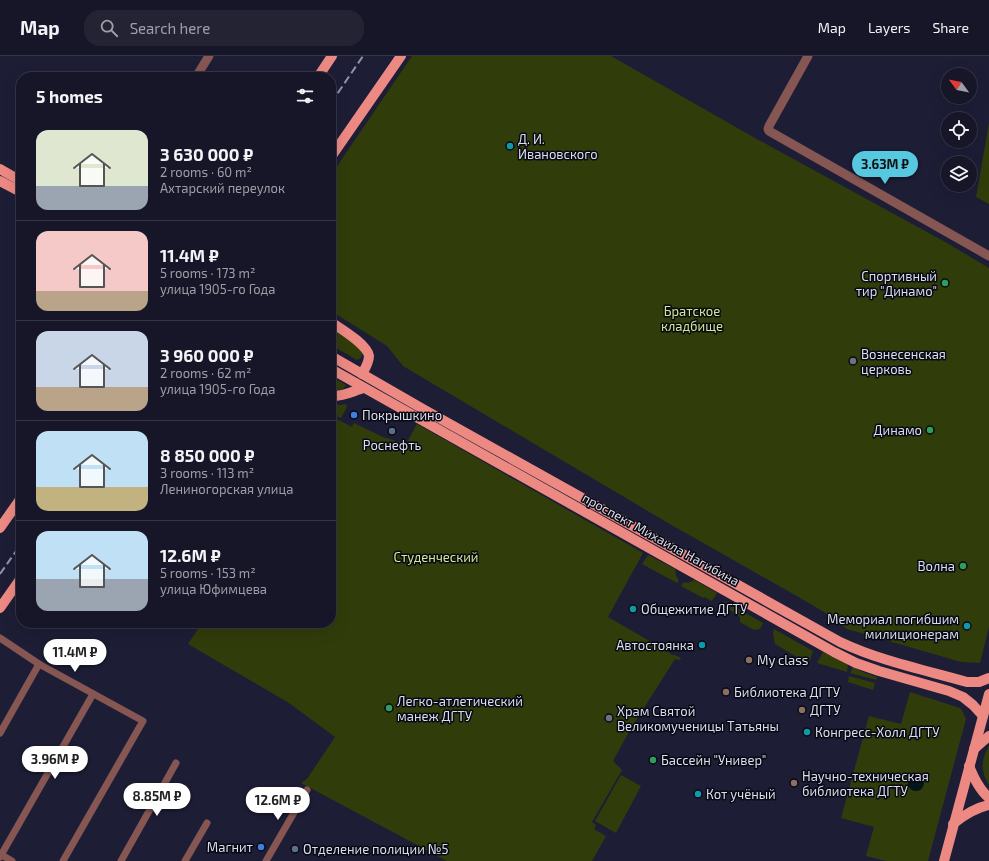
<!DOCTYPE html>
<meta charset="utf-8">
<style>
body{margin:0;font-family:"Exo 2",sans-serif;background:#232334;color:#f1f3f6;height:100vh;display:flex;flex-direction:column;font-size:15px;white-space:nowrap}
*{box-sizing:border-box;margin:0}
p{font-size:13px;color:#9e9fa8}
.icon{flex:none;width:22px;height:22px;fill:none;stroke:currentColor;stroke-width:2;stroke-linecap:round;stroke-linejoin:round}
.map{position:relative;flex:1;overflow:hidden}
.drawer{position:absolute;left:16px;top:16px;width:320px;height:556px;display:flex;flex-direction:column;background:#161628;border-radius:16px;box-shadow:0 4px 16px #0002,0 0 0 1px #353545}
.drawer>*{flex:none}
.needle{width:26px;rotate:302deg}
.tools{position:absolute;left:941px;top:12px;display:grid;gap:8px}
.tools a{display:grid;place-items:center;width:36px;height:36px;border-radius:50%;background:#161628;box-shadow:0 4px 16px #0002,0 0 0 1px #353545;font-size:20px}
.price{position:absolute;translate:-50% -34px;padding:0 9px;border-radius:14px;background:#fff;color:#222;font-size:13px;line-height:26px;filter:drop-shadow(0 1px 2px #0008)}
.price::after{content:'';position:absolute;left:50%;top:24px;width:12px;height:9px;margin-left:-6px;background:inherit;clip-path:polygon(0 0,100% 0,50% 100%)}
.price.active{background:#56c9e1;color:#111}
ul{padding:0;list-style:none}
li{display:flex;align-items:center;gap:12px;height:100px;padding:0 20px}
li+li{border-top:1px solid #353545}
li span{display:grid;place-items:center;flex:none;width:112px;height:80px;border-radius:12px;color:#555}
li>.icon{margin-inline-start:auto}
span .icon{width:48px;height:48px;fill:#fffc;stroke-width:1}
li b{font-size:17px}
h2{display:flex;justify-content:space-between;align-items:center;height:48px;padding:0 20px;font-size:17px}
header{display:flex;align-items:center;gap:24px;box-sizing:border-box;height:56px;padding:0 20px;background:#161628;border-bottom:1px solid #353545}
header strong{font-size:19px}
nav{display:flex;gap:22px;margin-inline-start:auto;font-size:14px}
.search{width:280px;height:36px;background:#232334;display:flex;align-items:center;gap:10px;box-sizing:border-box;padding:0 14px;border-radius:16px;color:#9e9fa8;font-size:15px}
.map>svg:first-child{display:block}
</style>
<header>
<strong>Map</strong>
<div class="search"><svg class="icon" aria-label="search" viewBox="0 0 24 24"><circle cx="10" cy="10" r="6"/><path d="M15 15l6 6"/></svg>Search here</div>
<nav><a>Map</a><a>Layers</a><a>Share</a></nav>
</header>
<div class="map">
<svg width="989" height="805" viewBox="0 0 989 805">
<rect width="100%" height="100%" fill="#1d1d36"/>
<g fill="#313c0b">
<path d="M412 0H611L755 82 947 187 989 212V571L980 607 961 606 847 573 827 558 809 547 668 467 403 310 387 290 331 255V119Z"/>
<path d="M989 67V148L976 141Z"/>
<path d="M331 270 361 291 363 296 361 302 357 304 331 289Z"/>
<path d="M331 320 346 329 345 331C341 335 337 336 331 335Z"/>
<path d="M331 346 340 349 346 348 347 351 341 362 331 358Z"/>
<path d="M337 363 352 371 354 367 383 381 406 388 417 368 643 497 608 561 667 595 672 599H675L681 602 680 604 675 603 630 674 613 705 622 714 592 766 596 769 594 773 606 780 592 805H447L301 727 307 723 335 681 289 647 188 588 202 567H331V369L333 370Z"/>
<path d="M648 499 675 513 676 520 679 524 677 527 642 508Z"/>
<path d="M694 524 717 537 712 545 704 541 703 542 681 530 684 526 688 527Z"/>
<path d="M724 545 763 567 760 573 754 574 740 566V561L726 551 723 547Z"/>
<path d="M774 573 813 595 810 604 805 606 775 588 773 577Z"/>
<path d="M823 596 848 608 847 616 817 607Z"/>
<path d="M853 611 865 617 877 621 876 624 850 617Z"/>
<path d="M849 620 875 627 873 634 848 626Z"/>
<path d="M910 636 960 652 963 656 966 663 928 805H886L866 800 874 771 841 762 869 660 901 668Z"/>
<path d="M989 690V729C980 716 981 703 989 690Z"/>
<path d="M621 719 641 730 616 777 595 765Z"/>
</g>
<circle fill="#00161a" cx="916" cy="727" r="8"/>
<g fill="none" stroke-linecap="round" stroke-linejoin="round">
<g stroke="#865652" stroke-width="7">
<path d="M0 582 39 608 143 665 63 805"/>
<path d="M0 677 39 608"/>
<path d="M0 798 12 805"/>
<path d="M0 801 93 638"/>
<path d="M121 805 176 707"/>
<path d="M185 805 207 767"/>
<path d="M266 805 307 734"/>
</g>
<g stroke="#865652" stroke-width="9">
<path d="M808 0 769 70 768 73 769 75 989 200"/>
<path d="M196 21 209 0"/>
</g>
<g stroke="#ed8983" stroke-width="10">
<path d="M318 21 332 0"/>
<path d="M331 101 401 0"/>
<path d="M0 113 21 125"/>
<path d="M0 125 21 136"/>
<path d="M331 266C341 273 367 288 369 300 369 306 365 313 362 318"/>
<path d="M331 300 423 353 840 586C880 605 925 614 967 626H979L989 622"/>
<path d="M331 313 834 596 856 607 879 615 949 635 963 641 973 649 983 660"/>
<path d="M331 340C343 341 353 335 364 332"/>
<path d="M0 472 21 442"/>
<path d="M0 552 21 522"/>
<path d="M974 693 989 680"/>
<path d="M969 710C974 722 979 733 989 742"/>
<path d="M953 768C964 759 975 752 989 749"/>
<path d="M944 805 989 638"/>
</g>
<g stroke="#9394a8" stroke-width="2" stroke-dasharray="8 4" stroke-linecap="butt">
<path d="M331 47 363 0"/>
<path d="M0 518 21 488"/>
</g>
</g>
<g fill="#0f9aa8" stroke="#080913" stroke-width="1.5">
<circle cx="510" cy="90" r="4"/>
<circle cx="633" cy="553" r="4"/>
<circle cx="967" cy="570" r="4"/>
<circle cx="702" cy="589" r="4"/>
<circle cx="807" cy="676" r="4"/>
<circle cx="698" cy="738" r="4"/>
</g>
<g fill="#2e9e5b" stroke="#080913" stroke-width="1.5">
<circle cx="945" cy="227" r="4"/>
<circle cx="930" cy="374" r="4"/>
<circle cx="963" cy="510" r="4"/>
<circle cx="389" cy="652" r="4"/>
<circle cx="653" cy="704" r="4"/>
</g>
<g fill="#6b7280" stroke="#080913" stroke-width="1.5">
<circle cx="853" cy="305" r="4"/>
<circle cx="609" cy="662" r="4"/>
</g>
<g fill="#3f7fe0" stroke="#080913" stroke-width="1.5">
<circle cx="354" cy="359" r="4"/>
<circle cx="261" cy="791" r="4"/>
</g>
<g fill="#5c6f8a" stroke="#080913" stroke-width="1.5">
<circle cx="392" cy="375" r="4"/>
<circle cx="295" cy="793" r="4"/>
</g>
<g fill="#8d6e63" stroke="#080913" stroke-width="1.5">
<circle cx="749" cy="604" r="4"/>
<circle cx="726" cy="636" r="4"/>
<circle cx="802" cy="654" r="4"/>
<circle cx="794" cy="727" r="4"/>
</g>
<g text-anchor="middle" stroke-width="3" stroke-linejoin="round" paint-order="stroke">
<g font-size="13" fill="#dcdeef" stroke="#080913" text-anchor="start">
<text x="518" y="88">Д. И.<tspan x="518" dy="15">Ивановского</tspan></text>
<text x="937" y="225" text-anchor="end">Спортивный<tspan x="937" dy="15">тир "Динамо"</tspan></text>
<text x="861" y="303">Вознесенская<tspan x="861" dy="15">церковь</tspan></text>
<text x="362" y="364">Покрышкино</text>
<text x="922" y="379" text-anchor="end">Динамо</text>
<text x="392" y="394" text-anchor="middle">Роснефть</text>
<text x="955" y="515" text-anchor="end">Волна</text>
<text x="641" y="558">Общежитие ДГТУ</text>
<text x="959" y="568" text-anchor="end">Мемориал погибшим<tspan x="959" dy="15">милиционерам</tspan></text>
<text x="694" y="594" text-anchor="end">Автостоянка</text>
<text x="757" y="609">My class</text>
<text x="734" y="641">Библиотека ДГТУ</text>
<text x="397" y="650">Легко-атлетический<tspan x="397" dy="15">манеж ДГТУ</tspan></text>
<text x="810" y="659">ДГТУ</text>
<text x="617" y="660">Храм Святой<tspan x="617" dy="15">Великомученицы Татьяны</tspan></text>
<text x="815" y="681">Конгресс-Холл ДГТУ</text>
<text x="661" y="709">Бассейн "Универ"</text>
<text x="802" y="725">Научно-техническая<tspan x="802" dy="15">библиотека ДГТУ</tspan></text>
<text x="706" y="743">Кот учёный</text>
<text x="253" y="796" text-anchor="end">Магнит</text>
<text x="303" y="798">Отделение полиции №5</text>
</g>
<g font-size="13" fill="#d1ea93" stroke="#080913">
<text x="692" y="260">Братское<tspan x="692" dy="15">кладбище</tspan></text>
<text x="436" y="506">Студенческий</text>
</g>
<g font-size="13" fill="#dcdeef" stroke="#080913">
<text transform="translate(661 483) rotate(29)" y="5">проспект Михаила Нагибина</text>
</g>
</g>
</svg>
<div class="tools">
<a><svg class="needle" viewBox="-14 -14 28 28"><path d="M0-13l5 13h-10z" fill="#e53935"/><path d="M0 13l5-13h-10z" fill="#9e9fa8"/></svg></a>
<a><svg class="icon" aria-label="locate" viewBox="0 0 24 24"><circle cx="12" cy="12" r="6"/><path d="M12 2v4M12 18v4M2 12h4M18 12h4"/></svg></a>
<a><svg class="icon" aria-label="layers" viewBox="0 0 24 24"><path d="M12 4l9 5-9 5-9-5zM3 14l9 5 9-5"/></svg></a>
</div>
<b class="price active" style="left:885px;top:129px">3.63M ₽</b>
<b class="price" style="left:75px;top:617px">11.4M ₽</b>
<b class="price" style="left:55px;top:724px">3.96M ₽</b>
<b class="price" style="left:157px;top:761px">8.85M ₽</b>
<b class="price" style="left:278px;top:765px">12.6M ₽</b>
<section class="drawer">
<h2>5 homes<svg class="icon" aria-label="filters" viewBox="0 0 24 24"><path d="M4 7h16M4 17h16"/><circle cx="9" cy="7" r="2"/><circle cx="15" cy="17" r="2"/></svg></h2>
<ul>
<li><span style="background:linear-gradient(#dfe7d0 70%,#9aa5b1 0)"><svg class="icon" aria-label="home" viewBox="0 0 24 24"><path d="M3 11l9-7 9 7M6 9v11h12V9"/></svg></span><div><b>3 630 000 ₽</b><p>2 rooms · 60 m²</p><p>Ахтарский переулок</p></div></li>
<li><span style="background:linear-gradient(#f6c9c9 75%,#b9a48a 0)"><svg class="icon" aria-label="home" viewBox="0 0 24 24"><path d="M3 11l9-7 9 7M6 9v11h12V9"/></svg></span><div><b>11.4M ₽</b><p>5 rooms · 173 m²</p><p>улица 1905-го Года</p></div></li>
<li><span style="background:linear-gradient(#c9d6e8 70%,#b9a48a 0)"><svg class="icon" aria-label="home" viewBox="0 0 24 24"><path d="M3 11l9-7 9 7M6 9v11h12V9"/></svg></span><div><b>3 960 000 ₽</b><p>2 rooms · 62 m²</p><p>улица 1905-го Года</p></div></li>
<li><span style="background:linear-gradient(#bfe0f5 70%,#c2b280 0)"><svg class="icon" aria-label="home" viewBox="0 0 24 24"><path d="M3 11l9-7 9 7M6 9v11h12V9"/></svg></span><div><b>8 850 000 ₽</b><p>3 rooms · 113 m²</p><p>Лениногорская улица</p></div></li>
<li><span style="background:linear-gradient(#bfe0f5 60%,#9aa5b1 0)"><svg class="icon" aria-label="home" viewBox="0 0 24 24"><path d="M3 11l9-7 9 7M6 9v11h12V9"/></svg></span><div><b>12.6M ₽</b><p>5 rooms · 153 m²</p><p>улица Юфимцева</p></div></li>
</ul>
</section>
</div>
